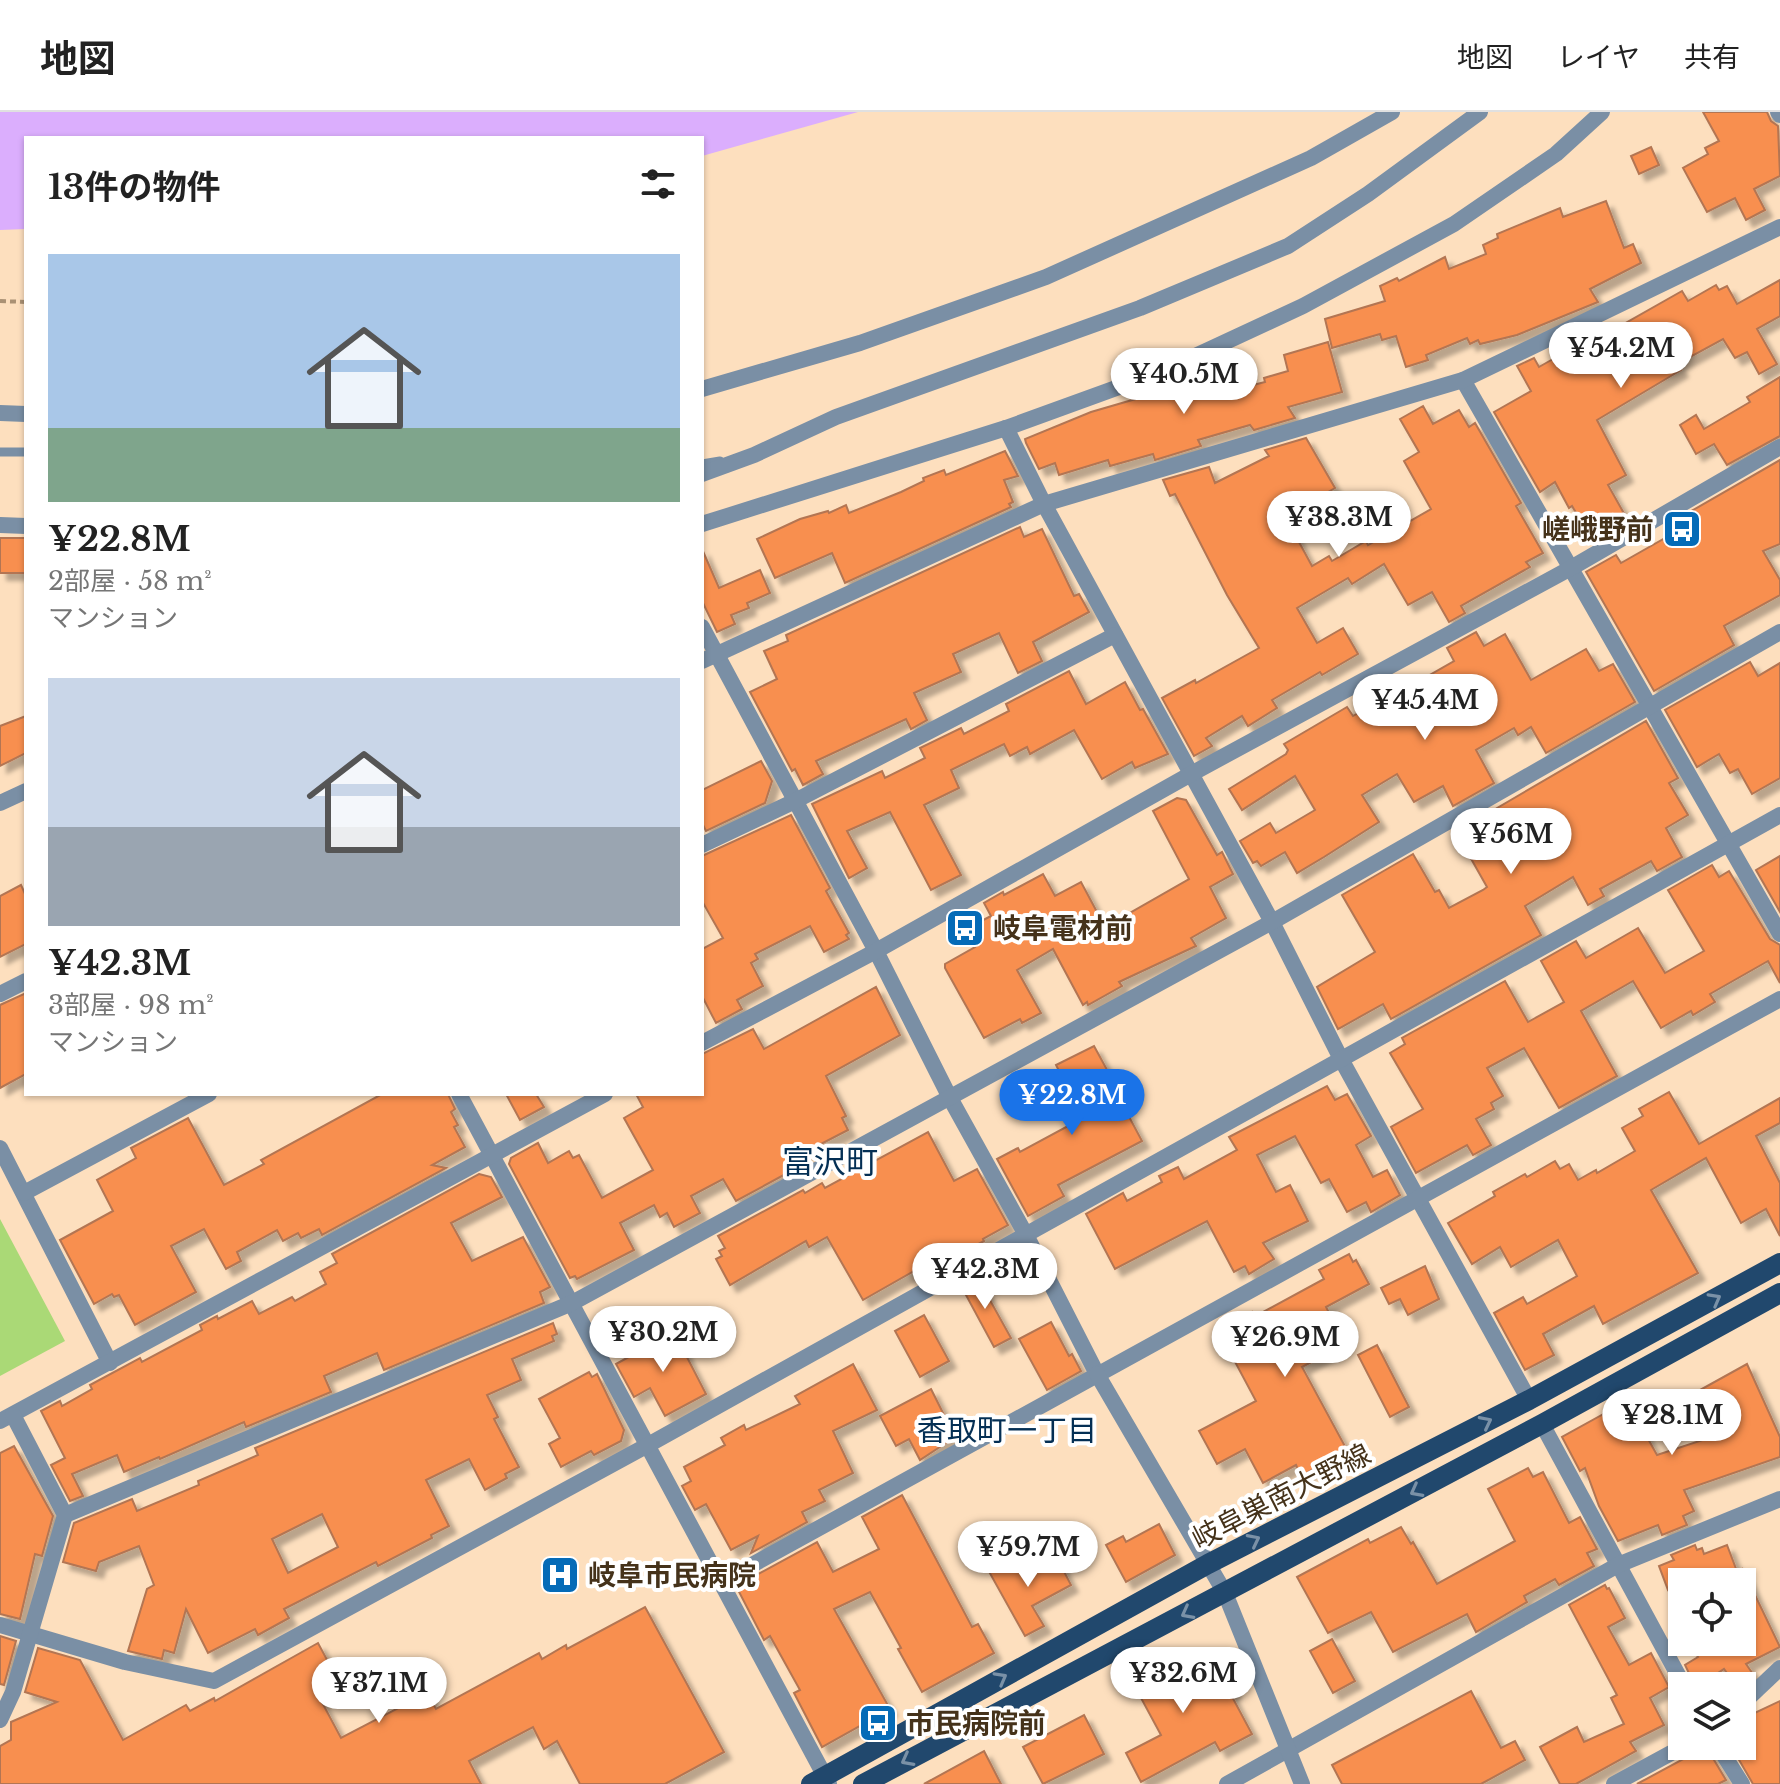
<!DOCTYPE html>
<html lang="ja">
<meta charset="utf-8">
<style>
body{margin:0;font-family:"Libre Baskerville","Noto Sans JP",serif;background:#f2f2f2;color:#222;height:100vh;display:flex;flex-direction:column;font-size:30px;white-space:nowrap}
*{box-sizing:border-box;margin:0}
p{font-size:26px;color:#767676}
.icon{flex:none;width:44px;height:44px;fill:none;stroke:currentColor;stroke-width:2;stroke-linecap:round;stroke-linejoin:round}
.map{position:relative;flex:1;overflow:hidden}
.details{position:absolute;left:24px;top:24px;width:680px;height:960px;display:flex;flex-direction:column;background:#fff;border-radius:0px;box-shadow:0 2px 6px #0004}
.details>*{flex:none}
.buttons{position:absolute;left:1668px;top:1456px;display:grid;gap:16px}
.buttons a{display:grid;place-items:center;width:88px;height:88px;border-radius:0px;background:#fff;box-shadow:0 2px 6px #0004;font-size:40px}
.price{position:absolute;translate:-50% -68px;padding:0 18px;border-radius:28px;background:#fff;color:#222;font-size:26px;line-height:52px;filter:drop-shadow(0 2px 4px #0008)}
.price::after{content:'';position:absolute;left:50%;top:48px;width:24px;height:18px;margin-left:-12px;background:inherit;clip-path:polygon(0 0,100% 0,50% 100%)}
.price.on{background:#1a73e8;color:#fff}
ul{padding:0;list-style:none}
li{display:grid;align-content:center;gap:16px;height:424px;padding:0 24px}
li span{display:grid;place-items:center;height:248px;border-radius:0px;color:#555}
li>.icon{margin-inline-start:auto}
span .icon{width:144px;height:144px;fill:#fffc;stroke-width:1}
li b{font-size:34px}
h2{display:flex;justify-content:space-between;align-items:center;height:96px;padding:0 24px;font-size:34px}
header{display:flex;align-items:center;gap:48px;box-sizing:border-box;height:112px;padding:0 40px;background:#fff;border-bottom:2px solid #e0e0e0}
header strong{font-size:38px}
nav{display:flex;gap:44px;margin-inline-start:auto;font-size:28px}
.map>svg:first-child{display:block}
</style>
<header>
<strong>地図</strong>
<nav><a>地図</a><a>レイヤ</a><a>共有</a></nav>
</header>
<div class="map">
<svg width="1780" height="1672" viewBox="0 0 1780 1672">
<defs>
<filter id="shadow"><feDropShadow dx="7" dy="7" stdDeviation="2" flood-color="#0004"/></filter>
</defs>
<rect width="100%" height="100%" fill="#fddfbe"/>
<path fill="#aad976" d="M0 1107 65 1229 0 1264Z"/>
<path fill="#dbaefd" d="M0 0H858L702 44V26H26V117L0 118Z"/>
<g fill="#f88f50" stroke="#b37552" stroke-width="2" fill-rule="evenodd" filter="url(#shadow)">
<path d="M1703 0H1767L1771 9 1778 14 1780 64 1754 77 1765 98 1746 108 1735 86 1707 100 1683 56 1708 42 1705 36 1719 29Z"/>
<path d="M1651 35 1659 53 1639 62 1631 44Z"/>
<path d="M1606 89 1624 136 1633 132 1641 151 1590 177 1598 190 1517 223 1480 232 1478 228 1470 232 1467 226 1426 243 1428 248 1406 255 1396 224 1382 228 1380 222 1332 236 1325 207 1385 189 1380 174 1397 166 1399 169 1445 145 1449 157 1486 142 1483 133 1498 126 1497 122 1560 96 1563 105Z"/>
<path d="M1780 168V204L1757 217 1777 252 1759 262 1747 240 1735 246 1723 227 1677 252 1681 258 1597 308 1626 363 1608 373 1626 405 1591 426 1572 394 1569 396 1555 370 1540 380 1494 300 1531 279 1517 254 1534 246 1539 255 1611 214 1613 218 1682 179 1688 189 1716 173 1719 178 1727 174 1737 192Z"/>
<path d="M1328 230 1342 280 1288 295 1295 306 1254 318 1250 313 1198 328 1201 334 1155 348 1153 342 1110 354 1108 348 1059 363 1055 351 1039 357 1026 331 1025 327 1091 300 1139 286 1137 281 1190 258 1202 286 1265 270 1264 266 1288 259 1284 243Z"/>
<path d="M1780 265V324L1727 353 1714 332 1696 342 1680 313 1696 303 1704 317 1750 290 1747 285Z"/>
<path d="M1423 294 1433 312 1459 298 1469 315 1475 311 1521 391 1516 394 1543 441 1526 450 1530 455 1461 494 1465 501 1449 510 1432 480 1408 493 1384 452 1352 472 1348 466 1297 496 1317 531 1343 516 1358 542 1322 563 1320 560 1272 588 1277 596 1248 614 1242 604 1206 626 1212 634 1194 644 1162 586 1195 568 1196 571 1259 536 1227 483 1175 382 1170 384 1163 368 1209 355 1215 371 1269 344 1265 338 1306 326 1335 376 1318 386 1320 391 1287 408 1312 454 1329 444 1332 449 1366 429 1368 433 1431 397 1404 349 1419 340 1400 307Z"/>
<path d="M1005 339 1018 364 1004 368 1013 390 1009 392 1011 395 845 471 832 441 775 466 757 427 800 407 828 399 829 401 846 393 849 401 901 380 924 369 923 366 944 358 946 363Z"/>
<path d="M1780 348V432L1763 439 1780 468V483L1724 514 1734 533 1654 579 1586 460 1616 443 1621 451 1686 414 1681 405Z"/>
<path d="M1020 415 1024 425 1042 417 1074 484 1079 482 1089 500 1033 530 1042 549 1018 561 999 521 953 542 961 560 914 581 927 608 911 617 906 607 816 649 823 662 803 673 795 657 792 659 750 580 777 567 764 539 788 529 786 523Z"/>
<rect x="0" y="426" width="26" height="35"/>
<path d="M702 437 719 476 760 458 770 481 747 491 749 496 731 503 735 512 717 520 702 489Z"/>
<path d="M1476 520 1484 534 1505 522 1531 568 1586 537 1599 559 1613 552 1635 590 1546 641 1531 615 1518 623 1514 616 1476 638 1494 671 1453 694 1443 674 1414 690 1397 662 1362 683 1379 710 1324 745 1297 761 1285 740 1261 754 1257 749 1253 751 1240 729 1270 711 1276 721 1315 698 1295 664 1242 698 1229 677 1286 642 1288 638 1284 632 1347 595 1353 604 1369 595 1370 597 1454 549 1447 536Z"/>
<path d="M1750 550 1758 564 1780 551V666L1752 682 1738 657 1730 661 1719 642 1697 655 1665 598Z"/>
<path d="M1069 559 1086 592 1125 570 1140 598 1143 597 1168 642 1135 656 1132 650 1102 667 1074 618 1030 642 1027 635 1010 644 1004 632 951 658 959 676 924 693 961 763 931 778 890 700 847 719 867 756 849 766 812 692 882 659 885 666 925 646 920 636 961 616 964 622 1009 599 1006 592Z"/>
<path d="M26 604V641L0 654V614Z"/>
<path d="M1646 609 1678 666 1669 671 1688 703 1666 716 1682 745 1657 759 1651 749 1600 777 1604 784 1588 793 1573 765 1525 794 1541 823 1391 907 1383 892 1338 917 1317 875 1375 840 1342 783 1413 742 1435 780 1439 778 1449 796 1483 778 1487 775 1456 720Z"/>
<path d="M761 649 772 669 765 691 706 719 702 711V678Z"/>
<path d="M1177 686 1186 688 1217 743 1222 740 1233 762 1210 775 1226 806 1191 826 1196 834 1119 870 1122 874 1088 893 1087 890 1083 893 1053 837 1017 858 1041 901 1022 911 1020 907 984 926 945 856V852L975 835 966 817 991 804 984 791 1003 780 1004 783 1043 762 1055 784 1081 770 1105 815 1189 767 1153 699Z"/>
<path d="M791 703 830 776 826 779 849 821 846 823 849 827 824 840 810 814 755 842 758 847 751 851 763 874 737 888 742 897 716 911 702 884V837L723 826 702 789V744Z"/>
<path d="M1780 744V800L1756 758Z"/>
<path d="M1712 753 1719 765 1729 759 1770 827 1780 833V871L1768 849 1710 882 1715 890 1693 903 1691 899 1661 916 1633 869 1581 899 1617 964 1559 996 1524 936 1487 956 1503 984 1491 991 1494 997 1476 1007 1491 1033 1473 1043 1467 1033 1416 1061 1391 1015 1423 997 1390 941 1405 932 1402 926 1505 869 1528 910 1564 890 1541 849 1576 829 1586 846 1638 816 1665 861 1704 839 1668 778Z"/>
<path d="M21 773 26 784V832L0 845V784Z"/>
<path d="M876 875 900 923 826 964 846 1004 842 1006 848 1018 788 1049 793 1058 736 1089 723 1067 691 1084 700 1101 674 1115 667 1101 660 1105 654 1093 620 1111 634 1138 577 1167 575 1164 570 1166 509 1052 511 1046 538 1031 548 1051 569 1039 573 1046 579 1043 602 1086 653 1058 624 1006 643 995 636 982H702V942L753 917 764 937Z"/>
<path d="M26 881V962L0 976V893Z"/>
<path d="M1094 934 1112 967 1106 970 1124 1003 1127 1001 1142 1029 1058 1073 1064 1084 1028 1104 997 1047 1018 1036 1020 1040 1083 1006 1056 953Z"/>
<path d="M1327 974 1335 988 1347 982 1371 1024 1356 1033 1373 1065 1387 1058 1400 1083 1371 1100 1366 1090 1347 1100 1329 1067 1321 1071 1295 1024 1257 1043 1276 1080 1290 1073 1308 1109 1263 1131 1274 1147 1249 1162 1245 1154 1234 1160 1207 1109 1115 1157 1086 1102 1123 1081 1127 1089 1162 1070 1159 1064 1178 1055 1184 1067 1237 1038 1229 1025Z"/>
<path d="M1669 980 1699 1032 1780 986V1011L1756 1024 1780 1071V1124L1766 1097 1741 1111 1706 1046 1651 1078 1698 1161 1603 1212 1594 1194 1543 1222 1554 1243 1525 1258 1494 1201 1523 1185 1527 1192 1577 1164 1558 1128 1511 1155 1500 1135 1472 1152 1448 1111 1495 1084 1493 1080 1525 1062 1527 1065 1555 1049 1560 1057 1569 1052 1578 1068 1596 1058 1597 1061 1635 1039 1622 1016 1643 1004 1639 997Z"/>
<path d="M382 982H448L455 997 451 1000 458 1013 454 1015 465 1035 432 1053 446 1056 322 1123 319 1117 301 1126 298 1121 283 1129 277 1118 237 1140 241 1149 226 1157 204 1117 171 1134 196 1180 135 1213 119 1183 114 1185 112 1182 94 1192 60 1128 113 1099 97 1068 136 1046 131 1036 188 1006 224 1073 264 1052 261 1048Z"/>
<path d="M506 982H536L544 995 520 1008Z"/>
<path d="M928 1020 954 1069 977 1057 1008 1113 983 1127 984 1129 964 1140 966 1144 920 1167 916 1158 863 1188 827 1125 809 1135 806 1129 730 1173 716 1147 722 1144 719 1139 725 1136 718 1124 803 1078 805 1081 822 1071 825 1076Z"/>
<path d="M479 1062 491 1065 502 1085 451 1111 472 1149 523 1125 550 1175 540 1180 544 1191 384 1258 377 1241 324 1264 331 1280 246 1315 244 1310 160 1347 159 1345 124 1360 117 1343 72 1362 83 1384 70 1389 51 1353 65 1346 41 1299 60 1289 62 1294 92 1277 90 1273 140 1246 142 1250 202 1218 200 1213 217 1204 218 1207 252 1189 259 1202 292 1185 295 1189 326 1172 320 1160 337 1151 332 1142Z"/>
<path d="M1349 1142 1353 1150 1356 1148 1369 1172 1326 1195 1345 1232 1302 1255 1347 1338 1301 1364 1296 1353 1263 1371 1245 1337 1217 1352 1199 1319 1256 1289 1218 1218 1252 1200 1254 1205 1324 1167 1319 1158Z"/>
<path d="M1425 1154 1439 1187 1408 1203 1400 1187 1389 1192 1381 1176Z"/>
<path d="M976 1163 1011 1226 994 1235 960 1172Z"/>
<path d="M924 1203 949 1249 920 1265 895 1219Z"/>
<path d="M1051 1210 1069 1244 1072 1242 1081 1259 1047 1278 1019 1227Z"/>
<path d="M553 1211 557 1222 552 1224 554 1229 512 1247 521 1268 487 1283 498 1305 494 1307 519 1355 505 1362 507 1366 485 1378 469 1347 426 1368 449 1414 431 1423 432 1426 378 1454 376 1450 284 1497 289 1506 258 1523 255 1517 208 1541 186 1497 174 1541 164 1538 162 1547 128 1539 147 1477 154 1473 139 1434 99 1450 96 1459 63 1450 74 1411 132 1387 137 1399 199 1373 198 1369 258 1343 255 1336ZM322 1402 338 1435 288 1461 272 1427Z"/>
<path d="M674 1220 706 1282 665 1304 650 1276 634 1285 616 1252Z"/>
<path d="M1377 1233 1409 1295 1390 1305 1358 1243Z"/>
<path d="M853 1252 877 1298 833 1319 853 1361 819 1378 825 1389 802 1400 807 1410 751 1441 758 1424 731 1438 706 1392 695 1398 682 1374 691 1369 684 1355 725 1333 721 1326 744 1313 746 1318 800 1292 795 1284Z"/>
<path d="M1747 1252 1780 1325V1345L1684 1378 1694 1399 1683 1404 1687 1413 1662 1423 1658 1413 1618 1429 1599 1394 1585 1356 1580 1359 1562 1325 1627 1289 1657 1343 1718 1323 1702 1291 1705 1290 1700 1278Z"/>
<path d="M589 1260 592 1265 597 1262 624 1318 621 1329 594 1343 591 1339 561 1355 549 1332 560 1326 539 1287Z"/>
<path d="M931 1277 955 1325 920 1348 909 1327 896 1334 880 1304Z"/>
<path d="M14 1334 53 1404 42 1444 35 1442 20 1507 0 1502V1341Z"/>
<path d="M1528 1356 1533 1365 1543 1360 1569 1411 1580 1405 1597 1437 1587 1441 1594 1454 1559 1473 1555 1467 1524 1484 1527 1490 1476 1520 1467 1502 1393 1540 1371 1500 1328 1521 1297 1465 1368 1427 1370 1431 1401 1415 1411 1432 1413 1430 1437 1472 1515 1429 1488 1377Z"/>
<path d="M902 1383 972 1515 978 1512 994 1541 922 1580 898 1537 901 1536 870 1480 834 1497 890 1597 822 1635 794 1581 800 1578 770 1524 764 1528 737 1476 738 1473 817 1430 833 1460 879 1437 862 1405Z"/>
<path d="M1159 1412 1175 1443 1126 1470 1106 1433 1123 1424 1126 1430Z"/>
<path d="M1695 1433 1697 1438 1702 1436 1704 1442 1727 1433 1741 1470H1682L1668 1478 1659 1454 1674 1448 1671 1443Z"/>
<path d="M1013 1442 1024 1463 1057 1446 1071 1473 1032 1494 1044 1514 1025 1524 987 1456Z"/>
<path d="M1742 1456 1780 1535 1746 1552 1755 1565 1745 1574H1736L1724 1557 1699 1574H1695L1685 1553 1698 1545 1689 1530H1742Z"/>
<path d="M1605 1473 1607 1477 1609 1476 1625 1506 1608 1515 1629 1553 1651 1541 1669 1575 1650 1586 1664 1613 1630 1630 1636 1639 1576 1672H1560L1540 1635 1577 1615 1584 1630 1624 1612 1611 1586 1617 1583 1569 1493Z"/>
<path d="M645 1495 724 1640 665 1672H580L557 1629 544 1637 533 1615 469 1649 481 1672H0V1634L11 1628V1610L57 1590 25 1580 38 1536 80 1548 123 1628 186 1593 190 1599 214 1586 215 1589 318 1531 340 1572 318 1583 341 1626 427 1581 436 1597 539 1541 542 1547 566 1533 567 1537Z"/>
<path d="M0 1524 16 1529 4 1573 0 1572Z"/>
<path d="M1332 1527 1355 1569 1333 1581 1310 1539Z"/>
<path d="M1169 1537 1191 1577 1227 1559 1234 1579 1230 1581 1252 1622 1220 1639 1215 1630 1141 1670 1126 1641 1161 1623 1127 1560Z"/>
<path d="M1471 1579 1501 1636 1515 1629 1525 1648 1481 1672H1342L1332 1653Z"/>
<path d="M1780 1589V1672H1753L1731 1634H1742V1607Z"/>
<path d="M1084 1603 1104 1642 1043 1672 1023 1635Z"/>
<path d="M1695 1635 1708 1638 1726 1668 1718 1672H1637L1689 1644Z"/>
<path d="M984 1639 1001 1672H924Z"/>
</g>
<g fill="none" stroke-linecap="round" stroke-linejoin="round">
<path stroke="#aa9174" stroke-width="4" stroke-dasharray="6 4" stroke-linecap="butt" d="M0 189 26 190"/>
<g stroke="#7a8fa5" stroke-width="9">
<path d="M0 340H26"/>
<path d="M702 352 720 349"/>
</g>
<g stroke="#7a8fa5" stroke-width="16">
<path d="M1778 0 1780 3"/>
<path d="M1463 268 1780 822"/>
<path d="M702 277 860 231 1046 165 1311 46 1392 0"/>
<path d="M0 301 26 302"/>
<path d="M1006 316 1044 392 1272 810 1341 947 1529 1288"/>
<path d="M702 362 754 343 836 305 1140 196 1288 134 1368 82 1480 0"/>
<path d="M0 413 26 414"/>
<path d="M702 515 876 839 950 986 1026 1123 1097 1262"/>
<path d="M702 549 1044 392 1463 268 1780 115"/>
<path d="M0 691 26 679"/>
<path d="M702 733 795 689 1115 523"/>
<path d="M0 882 26 869"/>
<path d="M702 931 876 839 1191 662 1571 456 1780 335"/>
<path d="M459 982 829 1672"/>
<path d="M0 1036 110 1251"/>
<path d="M24 1081 209 982"/>
<path d="M0 1309 605 982"/>
<path d="M1542 1312 1684 1574"/>
<path d="M65 1403 572 1191 1272 810 1780 520"/>
<path d="M721 1470 1780 887"/>
<path d="M0 1513 125 1550 214 1569 648 1333 1780 703"/>
<path d="M1742 1592 1780 1556"/>
<path d="M0 1608 13 1580 65 1403 13 1303"/>
<path d="M1718 1634 1742 1672"/>
<path d="M1227 1672 1618 1453 1780 1387"/>
<path d="M1614 1672 1684 1634"/>
</g>
<g stroke="#7a8fa5" stroke-width="16">
<path d="M702 412 1006 316 1163 259 1303 194 1454 112 1556 42 1602 0"/>
<path d="M1097 1262 1225 1481 1302 1672"/>
</g>
<g stroke="#21486d" stroke-width="20">
<path d="M811 1672 1208 1452 1529 1288 1780 1151"/>
<path d="M863 1672 1542 1312 1780 1181"/>
</g>
</g>
<defs><path id="oneway-chevron" d="M-2-3.5L2.5 0L-2 3.5" fill="none" stroke-width="1.6" stroke-linecap="round" stroke-linejoin="round" transform="scale(2)"/></defs>
<g stroke="#7a91a7">
<use href="#oneway-chevron" transform="translate(1715 1187) rotate(-29)"/>
<use href="#oneway-chevron" transform="translate(1486 1310) rotate(-27)"/>
<use href="#oneway-chevron" transform="translate(1416 1379) rotate(152)"/>
<use href="#oneway-chevron" transform="translate(1254 1428) rotate(-27)"/>
<use href="#oneway-chevron" transform="translate(1187 1501) rotate(152)"/>
<use href="#oneway-chevron" transform="translate(1001 1566) rotate(-29)"/>
<use href="#oneway-chevron" transform="translate(907 1648) rotate(152)"/>
</g>
<defs>
<symbol id="bus-square" viewBox="-11 -11 22 22"><rect x="-9" y="-9" width="18" height="18" rx="4" fill="#056bb7" stroke="#fff"/><path d="M-5-6H5V4H4V6H2V4H-2V6H-4V4H-5ZM-3.5-4V0h7V-4ZM-3.5 1.2v1.5H-2V1.2ZM2 1.2v1.5H3.5V1.2Z" fill="#fff"/></symbol>
<symbol id="hospital-square" viewBox="-11 -11 22 22"><rect x="-9" y="-9" width="18" height="18" rx="4" fill="#056bb7" stroke="#fff"/><path d="M-5-5h3v3.5h4V-5h3V5h-3V1.5h-4V5h-3Z" fill="#fff"/></symbol>
</defs>
<g fill-rule="evenodd">
<use href="#bus-square" x="1660" y="395" width="44" height="44"/>
<use href="#bus-square" x="943" y="794" width="44" height="44"/>
<use href="#hospital-square" x="538" y="1441" width="44" height="44"/>
<use href="#bus-square" x="856" y="1589" width="44" height="44"/>
</g>
<g text-anchor="middle" stroke-width="8" stroke-linejoin="round" paint-order="stroke">
<g font-size="28" font-weight="bold" fill="#45321a" stroke="#fff" text-anchor="start">
<text x="1654" y="427" text-anchor="end">嵯峨野前</text>
<text x="993" y="826">岐阜電材前</text>
<text x="588" y="1473">岐阜市民病院</text>
<text x="906" y="1621">市民病院前</text>
</g>
<g font-size="28" fill="#45321a" stroke="#fff">
<text transform="translate(1281 1384) rotate(-27)" y="10">岐阜巣南大野線</text>
</g>
<g font-size="30" fill="#042f54" stroke="#fff">
<text x="1007" y="1329">香取町一丁目</text>
</g>
<g font-size="32" fill="#042f54" stroke="#fff">
<text x="830" y="1061">富沢町</text>
</g>
</g>
</svg>
<div class="buttons">
<a><svg class="icon" aria-label="locate" viewBox="0 0 24 24"><circle cx="12" cy="12" r="6"/><path d="M12 2v4M12 18v4M2 12h4M18 12h4"/></svg></a>
<a><svg class="icon" aria-label="layers" viewBox="0 0 24 24"><path d="M12 4l9 5-9 5-9-5zM3 14l9 5 9-5"/></svg></a>
</div>
<b class="price" style="left:1621px;top:278px">¥54.2M</b>
<b class="price" style="left:1184px;top:304px">¥40.5M</b>
<b class="price" style="left:1339px;top:447px">¥38.3M</b>
<b class="price" style="left:1425px;top:630px">¥45.4M</b>
<b class="price" style="left:1511px;top:764px">¥56M</b>
<b class="price on" style="left:1072px;top:1025px">¥22.8M</b>
<b class="price" style="left:985px;top:1199px">¥42.3M</b>
<b class="price" style="left:663px;top:1262px">¥30.2M</b>
<b class="price" style="left:1285px;top:1267px">¥26.9M</b>
<b class="price" style="left:1672px;top:1345px">¥28.1M</b>
<b class="price" style="left:1028px;top:1477px">¥59.7M</b>
<b class="price" style="left:1183px;top:1603px">¥32.6M</b>
<b class="price" style="left:379px;top:1613px">¥37.1M</b>
<section class="details">
<h2>13件の物件<svg class="icon" aria-label="filters" viewBox="0 0 24 24"><path d="M4 7h16M4 17h16"/><circle cx="9" cy="7" r="2"/><circle cx="15" cy="17" r="2"/></svg></h2>
<ul>
<li><span style="background:linear-gradient(#a9c7e8 70%,#7fa58c 0)"><svg class="icon" aria-label="home" viewBox="0 0 24 24"><path d="M3 11l9-7 9 7M6 9v11h12V9"/></svg></span><div><b>¥22.8M</b><p>2部屋 · 58 m²</p><p>マンション</p></div></li>
<li><span style="background:linear-gradient(#c9d6e8 60%,#9aa5b1 0)"><svg class="icon" aria-label="home" viewBox="0 0 24 24"><path d="M3 11l9-7 9 7M6 9v11h12V9"/></svg></span><div><b>¥42.3M</b><p>3部屋 · 98 m²</p><p>マンション</p></div></li>
</ul>
</section>
</div>
